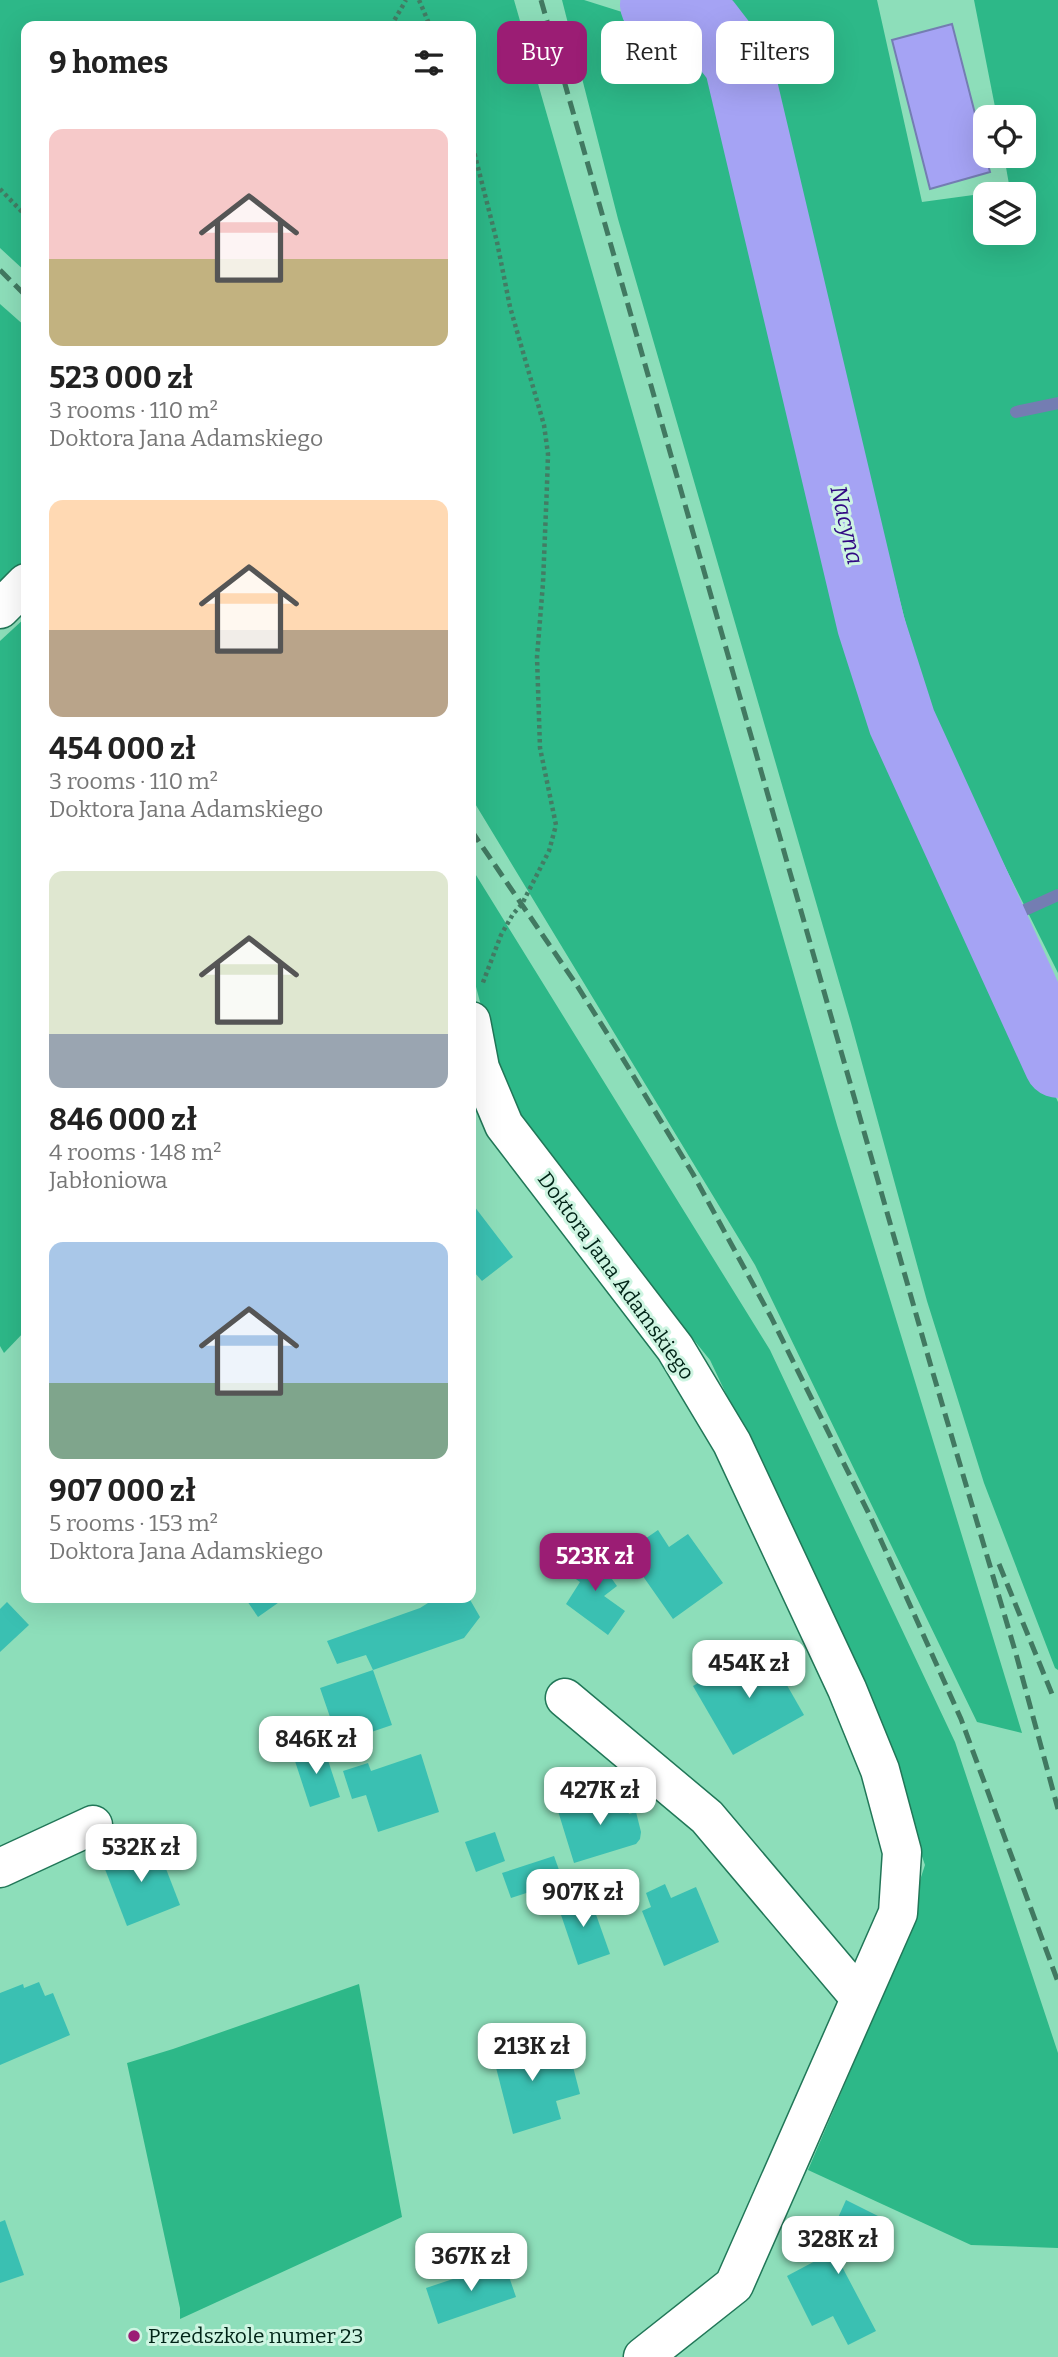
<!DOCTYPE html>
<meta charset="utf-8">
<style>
body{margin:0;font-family:Bitter,serif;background:#f6f6f6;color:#222;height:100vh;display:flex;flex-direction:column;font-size:26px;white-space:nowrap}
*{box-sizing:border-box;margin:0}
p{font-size:23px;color:#767676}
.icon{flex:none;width:38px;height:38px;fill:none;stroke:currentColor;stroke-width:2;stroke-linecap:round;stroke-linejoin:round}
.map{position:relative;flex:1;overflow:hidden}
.side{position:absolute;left:21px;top:21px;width:455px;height:1582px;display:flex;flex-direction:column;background:#fff;border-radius:14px;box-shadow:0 7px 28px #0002}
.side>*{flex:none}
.hud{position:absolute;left:497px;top:21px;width:455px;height:63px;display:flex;gap:14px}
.buttons{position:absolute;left:973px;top:105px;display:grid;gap:14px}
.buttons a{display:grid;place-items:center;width:63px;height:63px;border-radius:14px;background:#fff;box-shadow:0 7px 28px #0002;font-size:35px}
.price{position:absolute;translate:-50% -60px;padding:0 16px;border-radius:14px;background:#fff;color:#222;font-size:23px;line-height:46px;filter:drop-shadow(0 2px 4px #0008)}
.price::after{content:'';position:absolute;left:50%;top:42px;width:21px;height:16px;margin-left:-10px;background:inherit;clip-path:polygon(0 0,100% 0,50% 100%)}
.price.current{background:#9b1d74;color:#fff}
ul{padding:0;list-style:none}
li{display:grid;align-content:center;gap:14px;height:371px;padding:0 28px}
li span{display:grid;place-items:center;height:217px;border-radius:14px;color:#555}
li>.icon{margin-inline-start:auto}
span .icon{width:126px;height:126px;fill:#fffc;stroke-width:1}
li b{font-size:30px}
h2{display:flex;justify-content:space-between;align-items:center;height:84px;padding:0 28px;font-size:30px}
.chip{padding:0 24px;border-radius:14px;background:#fff;box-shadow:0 7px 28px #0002;font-size:24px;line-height:63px}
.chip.current{background:#9b1d74;color:#fff}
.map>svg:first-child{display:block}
</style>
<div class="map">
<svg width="1058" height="2357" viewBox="0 0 1058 2357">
<rect width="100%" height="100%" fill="#8ddeba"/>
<g fill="#2db888" fill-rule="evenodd">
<path d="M0 0H514L837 1125 1022 1733 977 1722 755 1265 471 797V26H26V272L0 248Z"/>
<path d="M562 0H584L695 35 725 75 854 622 895 745 1058 1102V1670L1055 1668 984 1483 927 1301 851 1023 618 219Z"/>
<path d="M699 0H877L922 202 1010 190 1004 156H1024V117H997L974 0H1058V973L929 714 814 266 757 28ZM985 194H1024V233H985Z"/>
<path d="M0 304 26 327V560L0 586Z"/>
<path d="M26 617V1330L4 1353 0 1346V641Z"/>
<path d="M471 867 770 1350 955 1742 1058 2053V2248L971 2245 808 2170 879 2004 925 1865 860 1676 710 1360 533 1141 501 1081 471 968Z"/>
<path d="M359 1984 402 2217 180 2319V2308L127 2063 173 2049Z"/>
</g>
<path fill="#a5a3f4" stroke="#747db2" stroke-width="2" d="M952 24 990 172 930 189 892 40Z"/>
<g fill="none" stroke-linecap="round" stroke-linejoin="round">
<g stroke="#747db2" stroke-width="12">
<path d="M1016 412 1058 403"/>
<path d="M994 924 1058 895"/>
</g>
<path stroke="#a5a3f4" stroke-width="68" d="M654 5 708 24 738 63 871 625 902 722 1058 1064"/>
</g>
<g fill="#3ac0b2">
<path d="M471 1202 513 1257 482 1281 474 1272 471 1274Z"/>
<path d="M658 1530 669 1547 688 1534 723 1583 673 1619 626 1552Z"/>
<path d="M595 1550 613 1572 609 1575 617 1586 604 1596 625 1611 608 1635 566 1604 580 1582 566 1572Z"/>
<path d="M245 1598H285L258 1617Z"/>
<path d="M436 1598H469L480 1617 464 1638 373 1670 392 1725 339 1743 320 1688 373 1670 366 1655 337 1664 327 1641 420 1608Z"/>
<path d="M7 1602 29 1625 0 1652V1609Z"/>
<path d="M764 1645 804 1715 733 1755 693 1686Z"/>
<path d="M323 1745 340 1797 310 1807 293 1755Z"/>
<path d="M421 1754 439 1812 378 1832 366 1795 352 1799 343 1771 368 1763 371 1771Z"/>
<path d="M622 1792 629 1814 636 1812 641 1832 640 1839 636 1844 574 1863 558 1811Z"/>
<path d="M495 1832 505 1861 476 1872 465 1842Z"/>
<path d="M156 1843 180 1905 127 1926 103 1864Z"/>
<path d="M554 1856 563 1881 511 1898 502 1873Z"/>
<path d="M665 1884 671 1898 696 1887 719 1942 664 1966 642 1911 651 1907 646 1893Z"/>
<path d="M588 1892 610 1954 578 1965 557 1903Z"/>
<path d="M39 1982 45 1996 53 1993 70 2035 0 2065V1993L23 1984 24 1988Z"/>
<path d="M517 2036 520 2048 540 2043 545 2061 570 2055 580 2094 556 2101 561 2119 513 2134 490 2044Z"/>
<path d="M846 2200 884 2219 870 2244 839 2261 876 2331 848 2345 833 2316 812 2326 787 2276 834 2251 828 2240Z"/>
<path d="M5 2220 24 2275 0 2283V2222Z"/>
<path d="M504 2262 516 2297 438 2324 426 2288Z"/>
</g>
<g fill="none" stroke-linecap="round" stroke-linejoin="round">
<defs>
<g id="minor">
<path d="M0 609 26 583"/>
<path d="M471 1021 480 1068 504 1125 675 1348 732 1443 847 1689 880 1770 902 1852 898 1913 734 2285 643 2357"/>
<path d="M565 1698 707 1817 860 1998"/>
<path d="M0 1868 93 1825"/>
</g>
</defs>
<use href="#minor" stroke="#217758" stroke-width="41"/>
<g stroke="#437c64" stroke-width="4.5" stroke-dasharray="3.5 3.5" stroke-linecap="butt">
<path d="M419 0 430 26"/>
<path d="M391 26 406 0"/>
<path d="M471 140 497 242 510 307 544 425 548 454 547 485 543 583 537 657 540 748 556 825 549 851 522 904 513 914 501 935 482 985"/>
<path d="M0 189 26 216"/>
</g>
<use href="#minor" stroke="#fff" stroke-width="38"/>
<g stroke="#417961" stroke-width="5" stroke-dasharray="14 7" stroke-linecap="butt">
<path d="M541 0 930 1363 1016 1654 1058 1809"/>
<path d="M0 270 26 296"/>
<path d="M471 830 576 984 617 1049 693 1174 771 1317 871 1518 961 1719 1058 1982"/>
<path d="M999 1564 1052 1694"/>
</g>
</g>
<circle fill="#9b1d74" stroke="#cef5e2" stroke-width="2.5" cx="134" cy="2336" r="7"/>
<g text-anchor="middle" stroke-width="6" stroke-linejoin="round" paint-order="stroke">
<g font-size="21" fill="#012417" stroke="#cef5e2">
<text transform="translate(616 1276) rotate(54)" y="7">Doktora Jana Adamskiego</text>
</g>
<g font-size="21" fill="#012417" stroke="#cef5e2" text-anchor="start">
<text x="148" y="2343">Przedszkole numer 23</text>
</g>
<g font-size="23" font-style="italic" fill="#300882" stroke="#cef5e2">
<text transform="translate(847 525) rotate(77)" y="8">Nacyna</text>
</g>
</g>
</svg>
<div class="buttons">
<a><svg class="icon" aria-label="locate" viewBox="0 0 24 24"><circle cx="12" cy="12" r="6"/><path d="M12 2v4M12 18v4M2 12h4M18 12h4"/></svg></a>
<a><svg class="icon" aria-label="layers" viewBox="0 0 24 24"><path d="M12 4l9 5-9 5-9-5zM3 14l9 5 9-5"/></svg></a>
</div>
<b class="price current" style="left:595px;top:1593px">523K zł</b>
<b class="price" style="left:749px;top:1700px">454K zł</b>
<b class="price" style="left:316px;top:1776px">846K zł</b>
<b class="price" style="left:600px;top:1827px">427K zł</b>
<b class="price" style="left:141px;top:1884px">532K zł</b>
<b class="price" style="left:583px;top:1929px">907K zł</b>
<b class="price" style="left:532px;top:2083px">213K zł</b>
<b class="price" style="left:838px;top:2276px">328K zł</b>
<b class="price" style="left:471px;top:2293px">367K zł</b>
<div class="hud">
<a class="chip current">Buy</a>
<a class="chip">Rent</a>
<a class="chip">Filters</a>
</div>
<section class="side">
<h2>9 homes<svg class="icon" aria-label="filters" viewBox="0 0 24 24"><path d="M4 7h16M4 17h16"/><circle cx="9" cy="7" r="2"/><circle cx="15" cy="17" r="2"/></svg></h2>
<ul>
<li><span style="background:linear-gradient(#f6c9c9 60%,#c2b280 0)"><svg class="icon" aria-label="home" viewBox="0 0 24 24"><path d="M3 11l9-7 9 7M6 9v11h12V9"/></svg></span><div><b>523 000 zł</b><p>3 rooms · 110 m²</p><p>Doktora Jana Adamskiego</p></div></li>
<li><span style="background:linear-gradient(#ffd9b3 60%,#b9a48a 0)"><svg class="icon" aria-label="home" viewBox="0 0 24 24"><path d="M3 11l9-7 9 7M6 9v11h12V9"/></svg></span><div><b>454 000 zł</b><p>3 rooms · 110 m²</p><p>Doktora Jana Adamskiego</p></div></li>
<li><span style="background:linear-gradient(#dfe7d0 75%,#9aa5b1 0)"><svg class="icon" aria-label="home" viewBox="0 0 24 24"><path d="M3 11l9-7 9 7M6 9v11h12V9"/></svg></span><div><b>846 000 zł</b><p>4 rooms · 148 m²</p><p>Jabłoniowa</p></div></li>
<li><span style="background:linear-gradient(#a9c7e8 65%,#7fa58c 0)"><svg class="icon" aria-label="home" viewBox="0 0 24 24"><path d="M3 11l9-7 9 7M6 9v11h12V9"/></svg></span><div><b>907 000 zł</b><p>5 rooms · 153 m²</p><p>Doktora Jana Adamskiego</p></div></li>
</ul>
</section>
</div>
